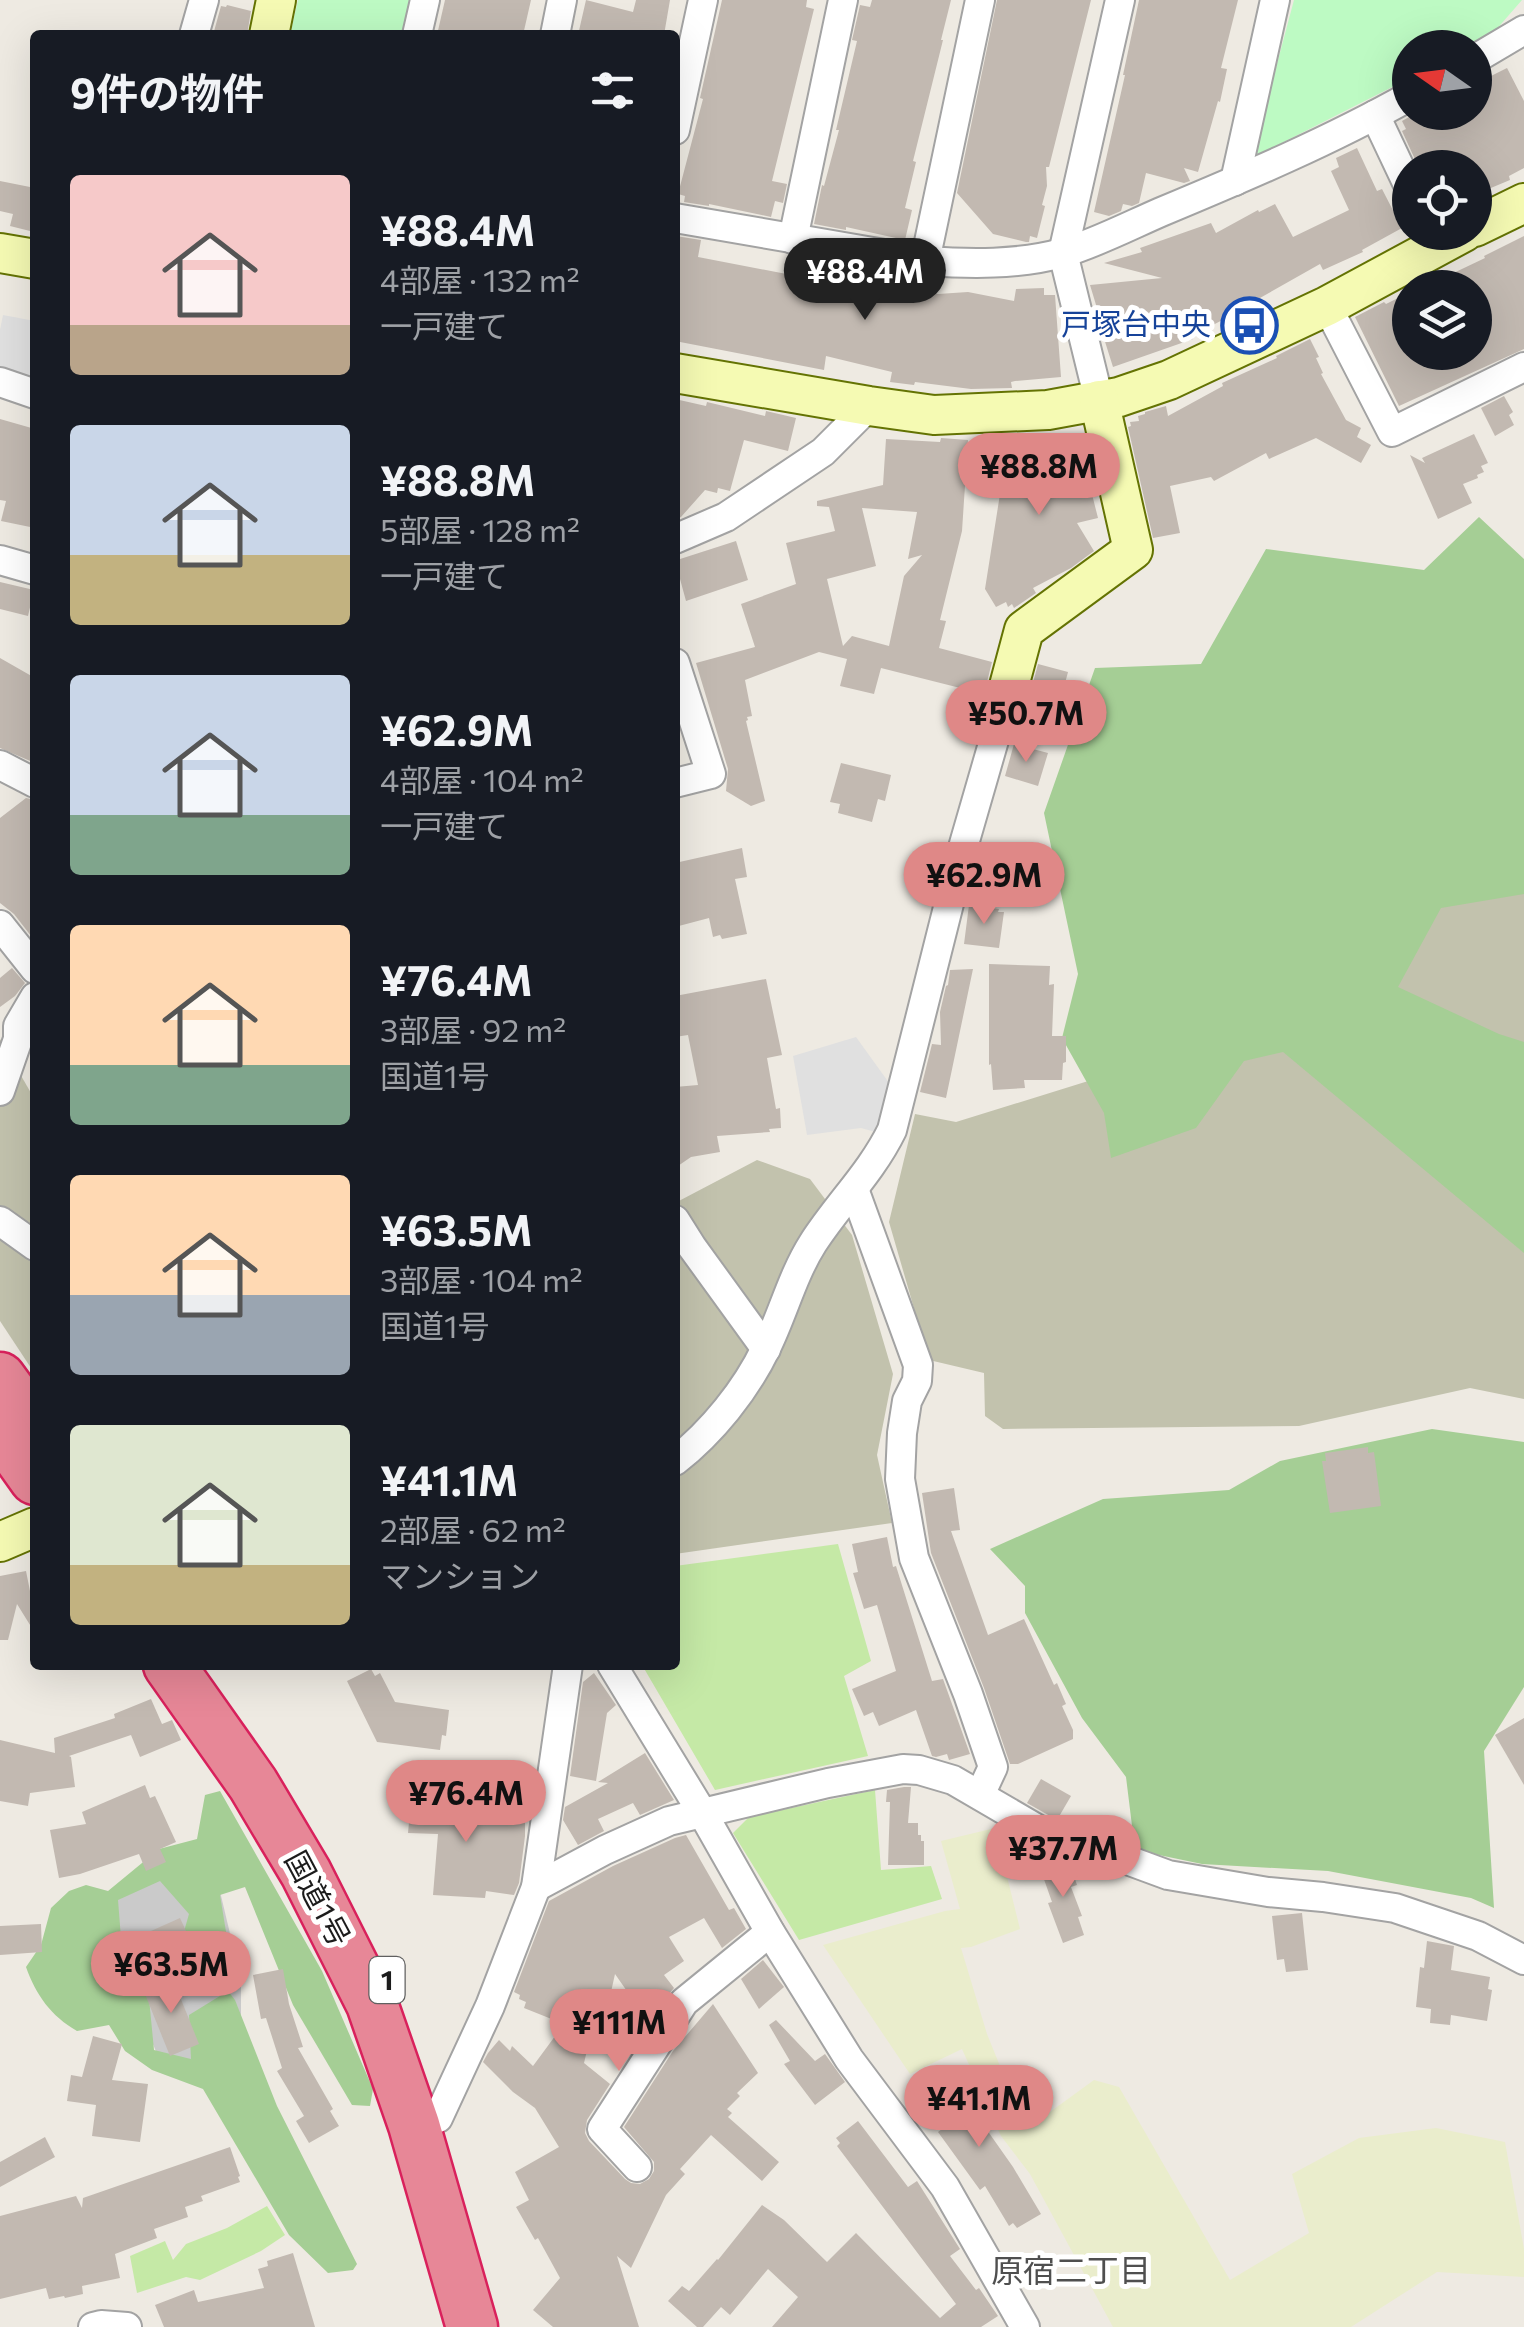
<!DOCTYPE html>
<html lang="ja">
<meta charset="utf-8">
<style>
body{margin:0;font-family:Commissioner,"Noto Sans JP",sans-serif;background:#242831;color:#f1f3f6;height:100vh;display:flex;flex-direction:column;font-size:38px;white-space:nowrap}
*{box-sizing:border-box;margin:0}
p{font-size:32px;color:#9ea1a6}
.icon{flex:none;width:55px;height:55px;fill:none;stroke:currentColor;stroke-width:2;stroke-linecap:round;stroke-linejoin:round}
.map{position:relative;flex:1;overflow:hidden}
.details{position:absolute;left:30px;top:30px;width:650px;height:1640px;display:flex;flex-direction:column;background:#171b24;border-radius:10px;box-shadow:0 10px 40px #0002}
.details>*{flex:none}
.needle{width:65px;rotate:284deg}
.tools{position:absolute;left:1392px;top:30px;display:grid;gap:20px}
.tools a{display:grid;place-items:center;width:100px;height:100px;border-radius:50%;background:#171b24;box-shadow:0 10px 40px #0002;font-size:50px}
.price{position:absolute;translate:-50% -85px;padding:0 22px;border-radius:35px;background:#df8887;color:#111;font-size:32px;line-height:65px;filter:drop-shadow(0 2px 5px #0008)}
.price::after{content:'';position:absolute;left:50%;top:60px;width:30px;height:22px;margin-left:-15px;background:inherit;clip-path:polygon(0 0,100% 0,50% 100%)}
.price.selected{background:#222;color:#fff}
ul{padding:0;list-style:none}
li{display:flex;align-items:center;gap:30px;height:250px;padding:0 40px}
li span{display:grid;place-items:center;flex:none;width:280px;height:200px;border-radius:10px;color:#555}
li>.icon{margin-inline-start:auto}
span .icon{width:120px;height:120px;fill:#fffc;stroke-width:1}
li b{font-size:42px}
h2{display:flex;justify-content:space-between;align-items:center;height:120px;padding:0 40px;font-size:42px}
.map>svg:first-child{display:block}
</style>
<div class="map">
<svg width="1524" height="2327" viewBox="0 0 1524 2327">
<rect width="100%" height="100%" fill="#eeeae2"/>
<path fill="#cacaca" d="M209 1845 241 1980V2065L221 2071 158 2056 96 1910Z"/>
<g fill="#c2c2ad">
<path d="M1524 873V1399L1470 1388 1299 1426 1003 1429 985 1416 984 1373 929 1360 889 1222 915 1114 956 1122 1130 1068 1353 891Z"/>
<path d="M0 1039 35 1100V1374L0 1321Z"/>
<path d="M757 1160 810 1179 852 1235 893 1374 877 1455 892 1523 675 1554V1203Z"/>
</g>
<path fill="#eaedcc" d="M995 1828 1020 1929 971 1947 961 1948 987 2034 1015 2103 1039 2120 1094 2080 1119 2087 1230 2280 1309 2233 1292 2174 1359 2138 1436 2128 1505 2142 1524 2249V2277L1437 2272 1351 2327H1113L1030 2174 1001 2136 962 2049 910 2074 823 1945 945 1911 960 1909 941 1841Z"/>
<g fill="#c5e9a6">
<path d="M838 1544 871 1661 844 1676 868 1756 715 1790 642 1665H675V1566Z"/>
<path d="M875 1790 881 1870 931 1866 942 1899 799 1940 733 1833 749 1817Z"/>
<path d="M267 2206 285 2235 261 2251 200 2280 186 2277 137 2293 130 2256 165 2241 173 2260 186 2244 227 2228Z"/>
</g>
<g fill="#a5ce95">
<path d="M1479 517 1524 559V894L1441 908 1398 987 1499 1034 1524 1042V1253L1283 1052 1244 1061 1196 1128 1111 1158 1104 1113 1062 1038 1078 974 1044 813 1095 668 1201 664 1266 549 1424 570Z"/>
<path d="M1432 1429 1524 1442V1687L1484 1751 1494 1908 1471 1898 1328 1871 1202 1864 1135 1850 1126 1777 1082 1718 1025 1613V1586L990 1549 1103 1499 1229 1490 1280 1461Z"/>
<path d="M220 1791 322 1971 373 2089 370 2106 352 2105 293 2005 245 1887 220 1895 228 1944 202 1955 189 1951 183 1935 189 1914 160 1881 118 1900 121 1938 148 1988 154 2050 191 2059 189 2015 228 1991 235 2000 277 2106 357 2264 353 2270 328 2273 289 2235 203 2089 152 2070 125 2051 109 2025 77 2031C51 2016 36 1995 26 1967L41 1945 51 1908 69 1891 86 1885 108 1891 159 1849 197 1839 205 1795Z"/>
</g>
<g fill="#bdfac3">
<path d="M298 0H412L404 35H290Z"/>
<path d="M1294 0H1522L1488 39 1471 47 1410 48V78L1252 158Z"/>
</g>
<g fill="#e0e0e0">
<path d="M3 315 35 321V382L0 371V330Z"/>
<path d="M856 1037 892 1087 879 1133 861 1128 807 1135 793 1056Z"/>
</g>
<g fill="#c2b9b1" fill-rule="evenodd">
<path d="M445 0H531L523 35H437Z"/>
<path d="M586 0 633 12 636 0H670L664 35H578Z"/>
<path d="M722 0H807L806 7 814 9 772 181 787 184 783 203 775 201 771 217 709 204V206L684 202 685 196 678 194 703 99 700 98Z"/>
<path d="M872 0H951L941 40H943L913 161 916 162 905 208 912 210 905 240 846 227V230L814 224 822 185 824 186 839 130H836L857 41 852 40 860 5 870 7Z"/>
<path d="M997 0H1091L1049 167H1046L1047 186 1042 205 1045 206 1037 238 1030 236 1029 242H1026L993 234 957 193Z"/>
<path d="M1139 0H1238L1221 68 1227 69 1220 102 1218 101 1198 172 1184 168 1190 181 1184 183 1146 173 1139 203 1132 206 1123 204 1121 211 1109 216 1094 212 1125 75H1123Z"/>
<path d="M227 5 251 11 247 35H213L221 6 226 7Z"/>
<path d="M1507 68 1524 101V168L1509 176 1510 180 1486 190 1480 176 1475 178V168H1419L1402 131 1406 129 1402 121 1418 112H1425L1430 122 1446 112H1475V84Z"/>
<path d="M1357 148 1377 191 1382 189 1402 228 1362 250 1363 252 1323 270 1320 264 1251 303V305L1192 336 1193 339 1113 367 1101 329 1103 328 1090 285 1162 278 1104 263 1142 252 1140 248 1211 223 1216 233 1258 210 1259 212 1275 204 1293 237 1349 210 1331 171 1339 167 1336 158Z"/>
<path d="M0 181 35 188V209L30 231 10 226 13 214 0 211Z"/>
<path d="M676 236 701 240 698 257 807 278 811 259 837 264 836 268 884 277 882 286 938 294 968 292 1014 301 1016 289 1044 288V295H1055L1061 377 1015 381 1011 382 1012 388 971 389 915 382 914 385 890 382 892 372 826 356 824 370 675 341Z"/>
<path d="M1524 236V349L1399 406 1355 317 1384 302 1386 304 1410 292V352H1475V288H1422L1485 258 1484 256Z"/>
<path d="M1310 339 1319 357 1316 358 1323 373 1321 374 1346 420 1361 428 1357 437 1371 445 1361 463 1316 438 1269 459 1266 453 1214 481 1211 477 1170 486 1180 533 1153 538 1128 427 1131 426 1130 422 1139 421 1138 416 1145 414V412L1166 406 1168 416 1223 386 1222 383 1277 358 1276 356Z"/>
<path d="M1504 396 1513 412 1509 415 1514 425 1495 436 1481 408Z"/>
<path d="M675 399 706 406 707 402 765 416 766 411 796 418 788 451 744 440 730 491 718 488 717 493 705 490 681 517 675 520Z"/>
<path d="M0 419 35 429V528L1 521 6 501 0 500Z"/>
<path d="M1474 434 1488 463 1481 466 1484 472 1477 475 1478 478 1463 484 1472 503 1438 519 1410 455 1425 463 1422 458Z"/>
<path d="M1077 435 1098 518 1077 523 1094 551 1071 568 1033 588 1036 593 1014 608 1012 604 1008 607 1006 602 996 607 985 589 1009 437 1043 443Z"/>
<path d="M941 438 968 440 962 531 940 620 946 621 939 648 992 662 984 694 881 668 874 694 840 686 847 659 819 652 745 680 752 716 747 717 748 720 746 721 765 801 751 806 726 791 728 769 696 663 755 647 741 604 796 584 786 543 835 531 829 507 817 506V501L883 485 886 439 940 442ZM862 508 917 512 908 559 922 555 904 576 889 646 852 636 843 646 827 579 876 566Z"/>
<path d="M736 541 748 580 686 601 677 568V560Z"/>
<path d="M0 582 34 590 28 616 0 609Z"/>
<path d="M0 658 35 678V763L0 748Z"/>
<path d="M1038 664 1068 672 1059 706 1029 698Z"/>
<path d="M1014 744 1048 753 1038 786 1005 776Z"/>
<path d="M841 763 891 775 885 801 878 799 872 822 838 813 840 804 830 802Z"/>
<path d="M26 798 35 800V941L14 914 0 903V818Z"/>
<path d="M742 848 747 877 735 879 747 934 722 939 720 935 713 937 709 918 675 927V863Z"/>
<path d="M969 905 999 909 998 912H1004L999 948 964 944Z"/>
<path d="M989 964 1050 966 1049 985 1054 984 1052 1036H1066V1062L1063 1063 1062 1080H1024L1025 1088 993 1090 991 1064 989 1065Z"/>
<path d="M12 968 25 983 15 996 0 1007V978Z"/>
<path d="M973 969 946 1098 920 1092 932 1044 941 1045 940 1012 946 986 948 985 950 970Z"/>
<path d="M766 979 782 1055 767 1058 776 1109 780 1108 781 1128 769 1129 770 1132 717 1136 720 1152 691 1157 675 1168V1087L698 1085 688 1035 675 1037V996Z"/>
<path d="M1368 1447V1453L1374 1452 1381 1506 1330 1513 1322 1461H1326L1325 1453Z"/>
<path d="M954 1488 960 1530 951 1531 988 1635 1024 1619 1054 1685 1057 1683 1066 1704 1062 1706 1073 1730V1739L1018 1764H1010L984 1688 931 1553 922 1493Z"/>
<path d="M887 1537 893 1567 896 1566 932 1681 943 1679 970 1754 949 1760 947 1754 936 1757 932 1756 916 1710 879 1726 873 1712 864 1716 852 1689 896 1671 877 1605 864 1609 853 1573 858 1572 852 1544Z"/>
<path d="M26 1571 35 1616V1633L17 1604 8 1640H0V1576Z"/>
<path d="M371 1669 375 1676 380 1673 395 1702 449 1710 446 1736 442 1735 440 1750 377 1742 347 1681Z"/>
<path d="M594 1673 616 1705 607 1713 596 1781 570 1776 583 1682Z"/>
<path d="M151 1699 162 1724 172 1720 181 1740 140 1757 131 1735 69 1756 71 1757 75 1787 30 1793 28 1806 0 1801V1740L55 1753 54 1738 115 1718 114 1714Z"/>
<path d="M1524 1718V1785L1495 1735Z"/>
<path d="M645 1753 674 1800 640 1815 633 1803 598 1819 604 1831 578 1845 563 1820 565 1807 608 1783 598 1782Z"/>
<path d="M1041 1779 1071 1796 1057 1820 1027 1803Z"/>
<path d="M399 1783 445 1785 444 1819 502 1817V1814L525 1815V1836L519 1883 514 1895 486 1891 485 1898 433 1895 438 1834 408 1833 410 1812 398 1811Z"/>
<path d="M145 1785 150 1798 155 1796 176 1842 160 1849 166 1862 146 1871 139 1854 80 1874 59 1878 50 1830 86 1824 82 1812Z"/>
<path d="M904 1787H911L908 1823H918V1835H921V1841H924V1865H888L890 1802H886L887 1790Z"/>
<path d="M686 1835 729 1910 734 1908 746 1929 722 1948 704 1918 669 1937 684 1961 664 1975 674 1988 668 1995 645 2010 641 2005 638 2007 615 1974 603 2028 593 2026 584 2063 610 2084 587 2120 585 2133 589 2141 625 2179 631 2183 640 2184 649 2179 654 2171V2162L624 2127 673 2051 713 2004 758 2073 737 2093 740 2096 727 2109 732 2113 728 2117 779 2162 762 2181 711 2135 680 2169 685 2174 666 2195 631 2268 617 2256 639 2327H553L533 2310 560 2278 538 2238 535 2240 516 2207 529 2200 515 2172 559 2147 535 2108 513 2092 483 2062 488 2053 499 2040 510 2051 512 2046 533 2066 564 2024 524 2008 526 2002 519 1999 520 1995 514 1992 549 1901 613 1866 675 1838Z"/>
<path d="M1063 1860 1069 1862 1077 1885 1071 1887 1082 1916 1078 1917 1084 1935 1063 1943 1048 1903 1052 1902 1040 1868Z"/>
<path d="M1302 1913 1308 1970 1286 1972 1284 1959 1277 1960 1272 1916Z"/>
<path d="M180 1918 192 1944 163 1958 151 1931Z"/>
<path d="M41 1924 42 1952 0 1955V1926Z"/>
<path d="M1427 1941 1454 1946 1451 1970 1490 1977 1488 1989 1492 1990 1487 2021 1451 2015 1450 2025 1430 2023 1431 2009 1416 2007 1420 1967 1424 1968Z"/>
<path d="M763 1960 784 1987 759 2009 741 1979Z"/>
<path d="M283 1969 289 2004 303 2047 298 2048 333 2109 330 2111 339 2126 309 2143 296 2121 304 2116 277 2071 282 2068 266 2018 261 2019 253 1975Z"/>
<path d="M172 1977 199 2044 170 2056 143 1989Z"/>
<path d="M776 2020 815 2061 825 2054 845 2082 815 2105 784 2064 790 2061 769 2025Z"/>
<path d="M93 2036 122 2044 112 2080 148 2084 140 2142 92 2136 96 2105 67 2101 71 2075 82 2077Z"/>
<path d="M956 2070 965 2090 961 2093 1013 2167 1041 2214 1017 2228 1013 2223 1009 2226 985 2186 980 2190 938 2132 942 2129 924 2090 927 2089 925 2084Z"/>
<path d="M858 2121 908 2187 917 2181 960 2249 950 2256 976 2290 979 2288 998 2316 981 2327H772L798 2297 768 2269 730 2315 721 2307 703 2327H697L668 2301 682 2286 689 2291 717 2259 718 2260 762 2205 784 2220 827 2262 856 2233 940 2318 956 2304 837 2146 840 2143 836 2138Z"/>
<path d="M45 2137 55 2157 0 2187V2162Z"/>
<path d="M230 2147 240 2176 238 2177 240 2182 201 2196 203 2201 185 2207 188 2217 154 2229 157 2238 115 2254 120 2278 82 2286 83 2294 65 2298 64 2296 49 2299 46 2288 0 2299V2216L76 2196 82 2208 83 2198Z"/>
<path d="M293 2253 315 2327H164L155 2305 194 2290 198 2302 264 2288 258 2269 268 2266 267 2261Z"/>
</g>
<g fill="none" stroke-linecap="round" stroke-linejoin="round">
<defs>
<g id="street">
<path d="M194 35 204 0"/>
<path d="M417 35 425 0"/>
<path d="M555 35 562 0"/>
<path d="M1475 59 1524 30"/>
<path d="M1375 115 1410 189"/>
<path d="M675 130 703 0"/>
<path d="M1235 181 1275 0"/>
<path d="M675 218 925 261C970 264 1018 265 1062 253 1092 245 1131 225 1161 212 1245 177 1330 141 1410 96"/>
<path d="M793 239 843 0"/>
<path d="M925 261 980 0"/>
<path d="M1327 306 1392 432 1524 367"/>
<path d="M0 382 35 394"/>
<path d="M1099 400 1063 253 1120 0"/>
<path d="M675 539 726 517 823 452 869 406"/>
<path d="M0 560 35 570"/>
<path d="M675 663 711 774 675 783"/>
<path d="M0 765 35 783"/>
<path d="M0 925 35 969"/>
<path d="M0 1091 18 1039V1026L35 997"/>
<path d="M854 1189 918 1365 917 1381 907 1401 902 1433 900 1479 914 1558 968 1694 993 1767 980 1795"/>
<path d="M675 1220 692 1247 766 1349"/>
<path d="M0 1221 35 1246"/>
<path d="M675 1461C712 1432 746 1390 766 1348 783 1314 792 1276 813 1243 838 1204 871 1173 892 1130L964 844 1001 716"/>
<path d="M612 1665 703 1814 770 1932 849 2059 945 2187 1025 2327"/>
<path d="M536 1887 605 1850 669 1821 828 1783 903 1769 919 1770 953 1780 1058 1841 1111 1854 1168 1875 1268 1892 1323 1897 1395 1908 1478 1936 1524 1960"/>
<path d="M438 2118 490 2006 536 1887 568 1665"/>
<path d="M637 2167 602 2129 684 2002 770 1932"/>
<path d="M93 2327 101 2325 127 2327"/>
</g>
<g id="secondary">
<path d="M269 35 276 0"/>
<path d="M1475 227 1524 203"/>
<path d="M0 253 35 259"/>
<path d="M675 373 869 406 934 415 1048 410 1119 397 1169 380 1327 306 1464 232"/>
<path d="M1001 716 1024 630 1133 550 1099 400"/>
<path d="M0 1542 35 1527"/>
</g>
<g id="highway">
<path d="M0 1378 35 1426"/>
<path d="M0 1430 35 1479"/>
<path d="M169 1665 253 1784 306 1873 372 2004 414 2125 472 2327"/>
</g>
</defs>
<use href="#street" stroke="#a3a3a3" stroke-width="32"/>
<use href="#secondary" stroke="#647303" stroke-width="42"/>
<use href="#highway" stroke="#d9215c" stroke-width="55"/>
<use href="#street" stroke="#fff" stroke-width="28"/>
<use href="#secondary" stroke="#f5fab3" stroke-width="38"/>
<use href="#highway" stroke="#e78797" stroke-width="50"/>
</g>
<defs>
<symbol id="bus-ring" viewBox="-11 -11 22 22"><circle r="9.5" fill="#fff" stroke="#1a4fb4" stroke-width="1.5"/><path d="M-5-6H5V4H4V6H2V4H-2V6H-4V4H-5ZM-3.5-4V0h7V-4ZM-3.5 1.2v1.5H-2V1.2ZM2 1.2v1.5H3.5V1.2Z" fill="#1a4fb4"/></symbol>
</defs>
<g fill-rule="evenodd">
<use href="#bus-ring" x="1218" y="294" width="63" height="63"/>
</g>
<g text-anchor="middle" stroke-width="10" stroke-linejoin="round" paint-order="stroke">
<rect fill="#fff" stroke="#606060" stroke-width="2.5" x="369.5" y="1957" width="35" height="46" rx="8"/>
<g font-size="28" font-weight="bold" fill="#1c1c1c">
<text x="387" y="1990">1</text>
</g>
<g font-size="30" fill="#164399" stroke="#fff" text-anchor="end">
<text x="1211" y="335">戸塚台中央</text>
</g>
<g font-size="30" fill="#1c1c1c" stroke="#fff">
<text transform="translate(317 1899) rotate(62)" y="10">国道1号</text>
</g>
<g font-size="32" fill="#4f4f4f" stroke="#fff">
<text x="1071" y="2282">原宿二丁目</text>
</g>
</g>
</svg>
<div class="tools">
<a><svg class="needle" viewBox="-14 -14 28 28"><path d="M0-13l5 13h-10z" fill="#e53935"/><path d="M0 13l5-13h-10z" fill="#9ea1a6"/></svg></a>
<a><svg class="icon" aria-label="locate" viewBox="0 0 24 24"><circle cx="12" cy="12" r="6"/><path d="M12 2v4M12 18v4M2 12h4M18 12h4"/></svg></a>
<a><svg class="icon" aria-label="layers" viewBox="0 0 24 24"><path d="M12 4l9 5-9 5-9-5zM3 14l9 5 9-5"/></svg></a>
</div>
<b class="price selected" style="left:865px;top:323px">¥88.4M</b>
<b class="price" style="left:1039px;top:518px">¥88.8M</b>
<b class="price" style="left:1026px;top:765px">¥50.7M</b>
<b class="price" style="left:984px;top:927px">¥62.9M</b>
<b class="price" style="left:466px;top:1845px">¥76.4M</b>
<b class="price" style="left:1063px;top:1900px">¥37.7M</b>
<b class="price" style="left:171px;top:2016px">¥63.5M</b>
<b class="price" style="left:619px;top:2074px">¥111M</b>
<b class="price" style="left:979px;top:2150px">¥41.1M</b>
<section class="details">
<h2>9件の物件<svg class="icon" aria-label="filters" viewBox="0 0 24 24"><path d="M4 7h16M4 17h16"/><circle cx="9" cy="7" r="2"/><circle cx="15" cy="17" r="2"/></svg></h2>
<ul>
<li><span style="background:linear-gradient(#f6c9c9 75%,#b9a48a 0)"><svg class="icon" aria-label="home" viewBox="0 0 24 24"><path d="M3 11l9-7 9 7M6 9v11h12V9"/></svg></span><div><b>¥88.4M</b><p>4部屋 · 132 m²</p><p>一戸建て</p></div></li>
<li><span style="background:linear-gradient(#c9d6e8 65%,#c2b280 0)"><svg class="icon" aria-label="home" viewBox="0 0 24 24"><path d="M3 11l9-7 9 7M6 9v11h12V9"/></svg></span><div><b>¥88.8M</b><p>5部屋 · 128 m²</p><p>一戸建て</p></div></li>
<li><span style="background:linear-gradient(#c9d6e8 70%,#7fa58c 0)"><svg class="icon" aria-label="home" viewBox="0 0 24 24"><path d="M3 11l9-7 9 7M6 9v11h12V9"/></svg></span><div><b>¥62.9M</b><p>4部屋 · 104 m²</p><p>一戸建て</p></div></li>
<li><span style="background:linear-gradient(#ffd9b3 70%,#7fa58c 0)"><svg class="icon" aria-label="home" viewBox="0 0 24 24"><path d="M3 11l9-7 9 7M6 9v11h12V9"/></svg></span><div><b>¥76.4M</b><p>3部屋 · 92 m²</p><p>国道1号</p></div></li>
<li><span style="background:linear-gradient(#ffd9b3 60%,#9aa5b1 0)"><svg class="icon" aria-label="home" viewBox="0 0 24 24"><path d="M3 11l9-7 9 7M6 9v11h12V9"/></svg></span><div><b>¥63.5M</b><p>3部屋 · 104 m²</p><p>国道1号</p></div></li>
<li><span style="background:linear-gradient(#dfe7d0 70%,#c2b280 0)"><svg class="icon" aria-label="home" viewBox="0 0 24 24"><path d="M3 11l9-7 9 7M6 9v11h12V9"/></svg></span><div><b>¥41.1M</b><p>2部屋 · 62 m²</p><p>マンション</p></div></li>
</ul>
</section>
</div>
